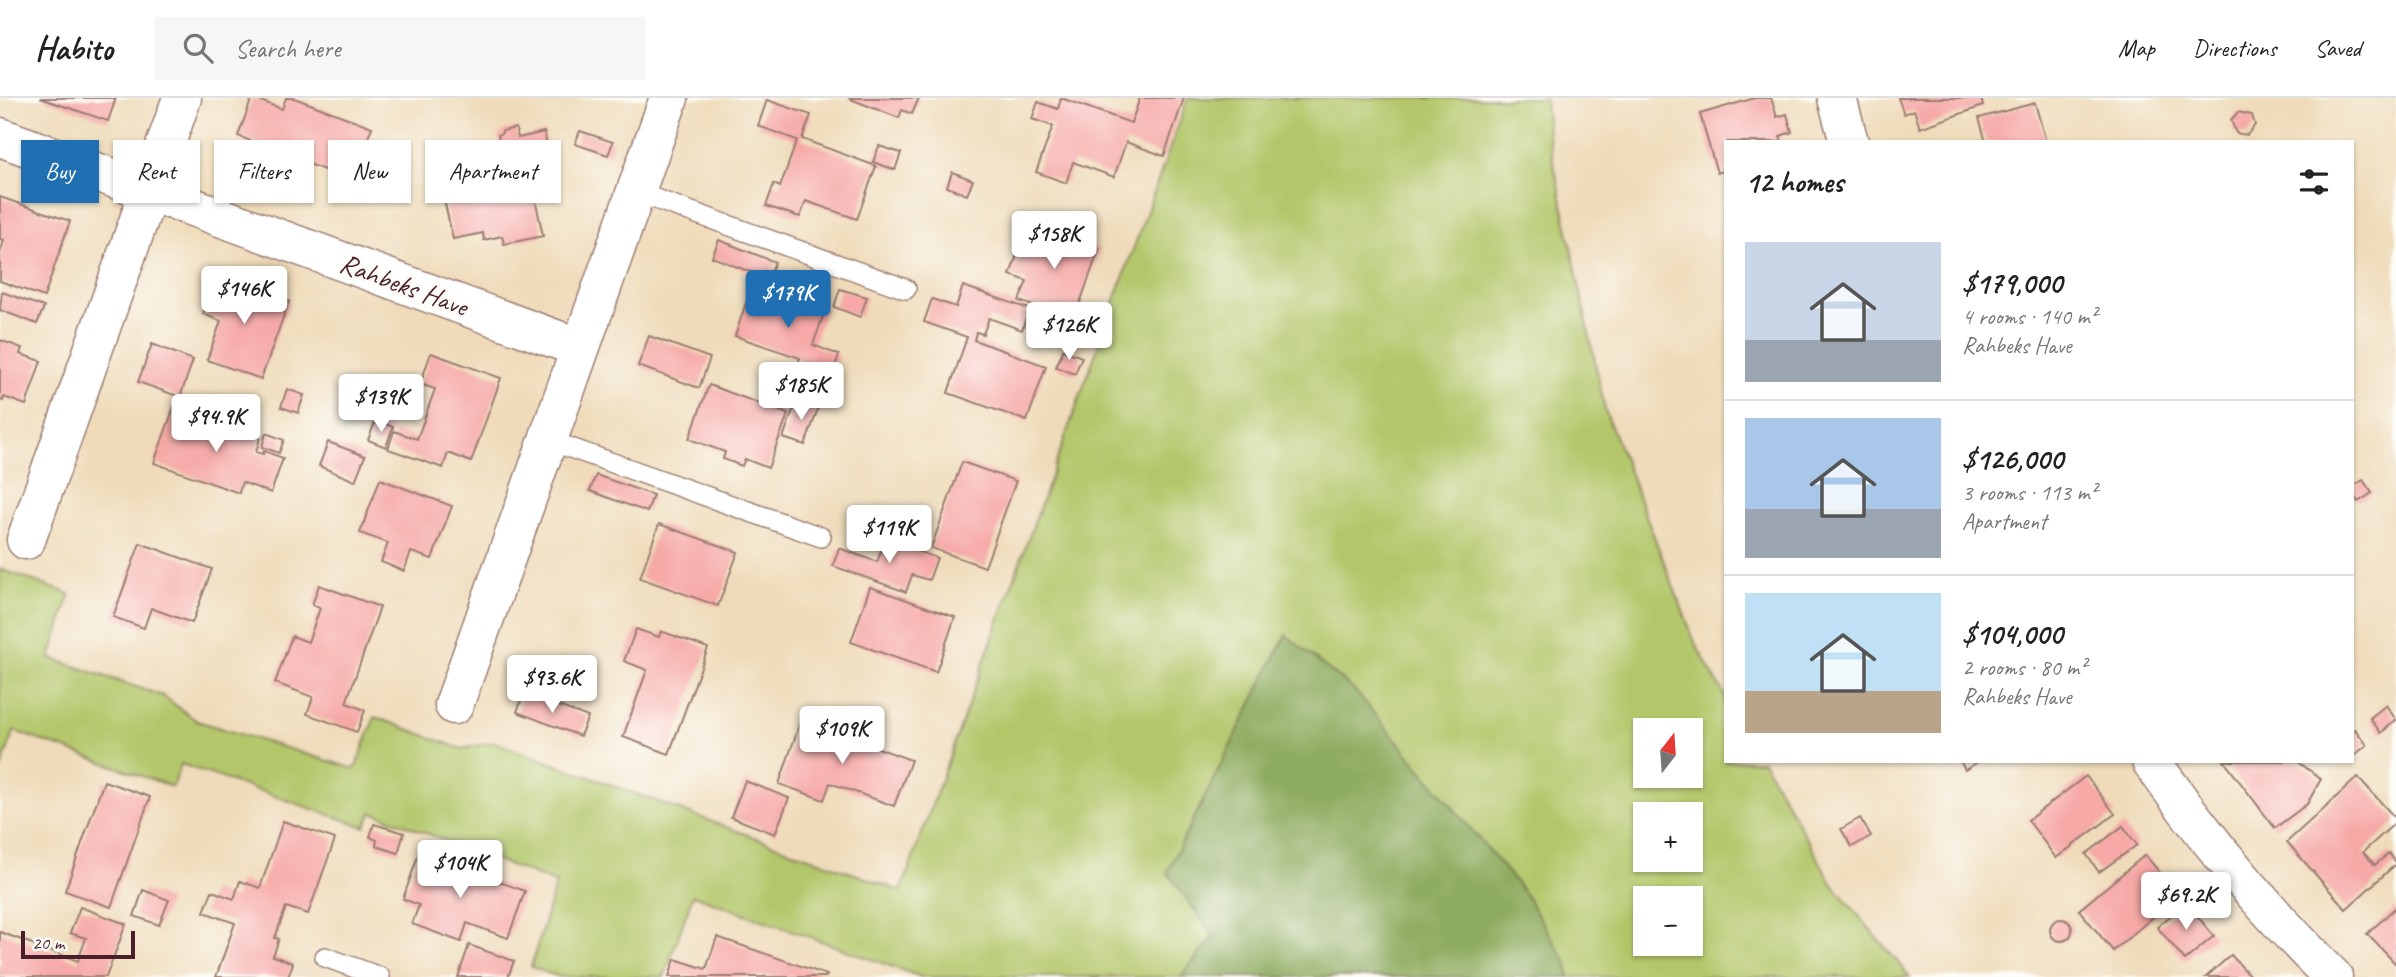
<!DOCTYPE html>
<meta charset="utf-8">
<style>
body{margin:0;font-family:Caveat,sans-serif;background:#f6f6f6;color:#222;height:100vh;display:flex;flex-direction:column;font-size:26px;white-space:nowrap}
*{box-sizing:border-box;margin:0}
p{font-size:23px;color:#767676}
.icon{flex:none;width:38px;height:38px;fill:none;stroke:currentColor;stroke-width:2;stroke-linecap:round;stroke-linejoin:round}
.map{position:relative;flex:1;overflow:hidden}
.drawer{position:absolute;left:1724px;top:42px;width:630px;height:623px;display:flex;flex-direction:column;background:#fff;border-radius:0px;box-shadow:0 2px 5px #0004}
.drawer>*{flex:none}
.top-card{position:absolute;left:21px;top:42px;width:665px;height:63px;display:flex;gap:14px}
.needle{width:46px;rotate:17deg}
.buttons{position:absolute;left:1633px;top:620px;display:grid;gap:14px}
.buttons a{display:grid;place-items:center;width:70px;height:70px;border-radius:0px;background:#fff;box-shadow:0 2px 5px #0004;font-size:35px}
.scale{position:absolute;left:21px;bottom:18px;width:114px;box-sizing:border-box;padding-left:7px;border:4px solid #4a1f2b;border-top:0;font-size:19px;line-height:24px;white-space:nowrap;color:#4a1f2b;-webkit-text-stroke:5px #fdfcf7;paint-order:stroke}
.price{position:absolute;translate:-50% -60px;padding:0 16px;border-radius:7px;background:#fff;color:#222;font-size:23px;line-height:46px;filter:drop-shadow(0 2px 4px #0008)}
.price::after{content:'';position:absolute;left:50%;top:42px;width:21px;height:16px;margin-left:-10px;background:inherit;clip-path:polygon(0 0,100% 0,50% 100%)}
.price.active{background:#1f6fb2;color:#fff}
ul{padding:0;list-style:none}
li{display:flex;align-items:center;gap:21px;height:175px;padding:0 21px}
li+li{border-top:2px solid #e0e0e0}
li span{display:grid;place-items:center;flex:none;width:196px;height:140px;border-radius:0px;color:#555}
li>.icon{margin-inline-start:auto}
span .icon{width:84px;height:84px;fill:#fffc;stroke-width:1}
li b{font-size:30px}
h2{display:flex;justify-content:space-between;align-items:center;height:84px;padding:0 21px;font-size:30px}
.pill{padding:0 24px;border-radius:0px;background:#fff;box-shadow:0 2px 5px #0004;font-size:24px;line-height:63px}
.pill.active{background:#1f6fb2;color:#fff}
header{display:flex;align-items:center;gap:42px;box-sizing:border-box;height:98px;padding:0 35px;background:#fff;border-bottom:2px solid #e0e0e0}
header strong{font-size:33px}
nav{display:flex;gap:38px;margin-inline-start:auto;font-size:24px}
.search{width:490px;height:63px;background:#f6f6f6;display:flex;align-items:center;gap:18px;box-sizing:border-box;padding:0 24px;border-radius:0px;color:#767676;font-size:26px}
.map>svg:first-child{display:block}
</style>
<header>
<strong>Habito</strong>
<div class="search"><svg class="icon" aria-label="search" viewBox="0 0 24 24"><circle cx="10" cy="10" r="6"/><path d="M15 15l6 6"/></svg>Search here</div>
<nav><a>Map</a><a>Directions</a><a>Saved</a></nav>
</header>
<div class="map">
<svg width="2396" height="879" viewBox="0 0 2396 879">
<rect width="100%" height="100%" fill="#fdfcf7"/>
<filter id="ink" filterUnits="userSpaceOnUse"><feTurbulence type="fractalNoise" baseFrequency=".0143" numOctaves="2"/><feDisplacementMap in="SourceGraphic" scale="14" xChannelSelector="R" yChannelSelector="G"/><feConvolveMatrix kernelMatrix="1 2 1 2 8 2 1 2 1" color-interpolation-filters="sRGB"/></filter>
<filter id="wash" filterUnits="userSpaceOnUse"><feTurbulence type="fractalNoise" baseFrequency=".00686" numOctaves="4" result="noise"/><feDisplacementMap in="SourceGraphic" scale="28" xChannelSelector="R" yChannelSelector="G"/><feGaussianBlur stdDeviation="1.57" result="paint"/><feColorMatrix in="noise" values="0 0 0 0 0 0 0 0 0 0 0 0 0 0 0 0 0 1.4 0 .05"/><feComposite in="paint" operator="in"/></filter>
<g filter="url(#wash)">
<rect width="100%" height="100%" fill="#efdbba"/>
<path fill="#b3c76b" stroke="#7e734b" stroke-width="2" fill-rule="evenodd" d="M1188 0H1545L1548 37 1605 312 1696 547 1725 598 1726 663H1763L1833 787 1910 879H921L693 797 664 879H559L531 869 556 785 372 714 365 729 181 666 173 689 14 633 0 674V471L70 496 50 560 163 598 197 623 355 671 375 619 462 651 494 644 901 793ZM1645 632H1690V677H1645ZM1645 716H1690V761H1645ZM1645 800H1690V845H1645Z"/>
<path fill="#8eac5f" stroke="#6c6645" stroke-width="2" d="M1286 537 1357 595 1523 793 1568 867 1569 879H1181L1214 838 1167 774Z"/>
<g id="blocks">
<g fill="#f6a9a7">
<path d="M40 0H116L108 23Z"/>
<path d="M252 0 282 11 286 0H294L372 29 352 83 238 38Z"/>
<path d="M848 0H919L912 16 902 12 899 20Z"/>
<path d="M1061 0 1131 25 1140 0H1184L1164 58 1126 44 1114 79 1073 64 1066 85 1036 74 1053 28 1032 21 1038 4 1058 11Z"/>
<path d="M1755 0H1771L1777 19 1787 16 1792 34 1780 38 1782 44H1726V72L1717 75 1700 16Z"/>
<path d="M1898 0H1981L1983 8 1920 30 1914 12 1904 16Z"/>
<path d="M767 2 811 17 802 41 876 68 857 121 806 103 800 119 766 108 774 86 780 89 797 42 758 28Z"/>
<path d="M2035 5 2046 44H1986L1979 20Z"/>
<path d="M2238 14 2252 17 2255 27 2247 37 2236 35 2231 22Z"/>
<path d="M516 30 518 40 544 34 550 61 528 66 543 138 504 146 502 138 484 142 483 135 453 141 443 97 508 83 498 37 502 35V33Z"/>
<path d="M580 33 613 44 608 57 575 46Z"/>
<path d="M879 48 901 55 895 72 873 64Z"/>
<path d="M952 74 973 82 967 97 947 89Z"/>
<path d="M0 99 70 123 44 199 0 183V155L4 142 0 141Z"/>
<path d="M1028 126 1099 151 1074 222 1019 203 1027 183 1010 177Z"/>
<path d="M719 142 775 164 768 181 712 159Z"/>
<path d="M217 178 289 203 261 281 207 262 221 223 203 216Z"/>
<path d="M753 184 826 210 813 247 839 257 828 288 794 276 800 260 735 238Z"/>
<path d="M963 188 1029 211 1022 232 989 220 983 236 976 234 974 242 1046 268 1027 323 948 295 967 239 924 224 932 201 956 209Z"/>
<path d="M840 191 867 199 860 219 834 209Z"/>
<path d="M2 194 44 209 37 226 0 212Z"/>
<path d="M649 238 710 260 699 290 638 268Z"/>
<path d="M0 242 22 250 20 256 41 263 26 307 4 299 3 303 0 302Z"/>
<path d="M152 246 193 262 180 299 138 284Z"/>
<path d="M1063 252 1082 259 1075 276 1056 269Z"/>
<path d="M431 255 501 280 471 364 448 355 443 370 388 351 394 333 417 341 435 291 420 286Z"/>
<path d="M709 287 788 316 768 370 745 361 742 368 723 361 725 354 689 341Z"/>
<path d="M287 291 304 297 298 315 281 309Z"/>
<path d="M797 301 819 308 805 347 783 340Z"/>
<path d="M174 309 260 340 256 354 263 356 264 353 283 360 271 395 242 384 239 395 154 365Z"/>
<path d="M376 322 393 329 386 349 368 342Z"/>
<path d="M266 335 284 342 279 355 262 349Z"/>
<path d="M328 344 365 358 355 383 319 368Z"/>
<path d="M962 364 1016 383 985 469 931 450Z"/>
<path d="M596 377 653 397 647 414 590 393Z"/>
<path d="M380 381 452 408 432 461 411 454 404 473 381 464 388 445 360 435Z"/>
<path d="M2363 382 2372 395 2358 404 2352 395V389Z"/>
<path d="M659 426 738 454 718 508 640 480Z"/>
<path d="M885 442 937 460 929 482 912 477 906 494 833 468 839 450 877 464Z"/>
<path d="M140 445 212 471 192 525 151 510 144 530 113 519Z"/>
<path d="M319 487 380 509 346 605 365 612 357 634 307 616 313 599 275 585 292 538 308 544 320 510 312 507Z"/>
<path d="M870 489 955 519 936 574 851 544Z"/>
<path d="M636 531 659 539 661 533 708 550 669 656 623 639 647 572 624 563Z"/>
<path d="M524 595 588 619 580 638 517 614Z"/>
<path d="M2386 607 2396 622 2381 635 2370 620Z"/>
<path d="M801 622 911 662 894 708 830 685 824 702 779 686Z"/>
<path d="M2355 631 2367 647 2352 659V633Z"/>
<path d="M1960 663H1979L1965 672Z"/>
<path d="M2224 663H2297L2321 681 2307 706 2275 730Z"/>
<path d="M2086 678 2115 716 2056 760 2028 722Z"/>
<path d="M2358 679 2396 721V724L2363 754 2375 767 2389 755 2396 766 2346 811 2287 744Z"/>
<path d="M104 683 150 699 111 809 65 793Z"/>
<path d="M745 683 789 700 775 736 731 719Z"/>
<path d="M1860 720 1871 738 1852 749 1841 731Z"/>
<path d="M283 723 335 741 308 816 286 809 275 840 279 841 273 858 293 865 288 879H216L235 825 204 814 212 793 234 801 240 783 260 790Z"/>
<path d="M374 726 404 735 398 755 376 748 377 742 370 739Z"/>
<path d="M2123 728 2137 747 2099 774 2086 756Z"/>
<path d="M419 755 525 793 508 840 467 825 461 844 412 826 419 807 403 801Z"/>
<path d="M2145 757 2179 797 2113 853 2079 812Z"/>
<path d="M143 792 169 802 159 827 134 818Z"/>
<path d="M2186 805 2214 838 2185 862 2157 829Z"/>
<path d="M80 809 126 826 106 879H0V834L78 863 86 840 70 835Z"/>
<path d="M2396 809V866L2367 836Z"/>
<circle cx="2061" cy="832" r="11"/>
<path d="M717 839 827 877 826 879H669L675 861 706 871Z"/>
<path d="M469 847 514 863 508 879H458Z"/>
<path d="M2231 857 2251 879H2206Z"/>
</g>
</g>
</g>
<g filter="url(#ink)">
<use href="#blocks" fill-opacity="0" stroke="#9c7d72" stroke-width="2"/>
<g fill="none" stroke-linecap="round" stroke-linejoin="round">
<defs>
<g id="service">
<path d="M636 94 906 191"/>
<path d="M548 342 821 439"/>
<path d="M325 859 380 879"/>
</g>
<g id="minor">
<path d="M1837 0 1849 44"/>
<path d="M0 39 580 250"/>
<path d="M26 442 182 0"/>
<path d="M454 607 669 0"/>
<path d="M2151 663C2205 740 2266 813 2333 879"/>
</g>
</defs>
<use href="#service" stroke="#9c7d72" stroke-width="22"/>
<use href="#minor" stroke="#9c7d72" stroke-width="41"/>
<use href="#service" stroke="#fff" stroke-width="19"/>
<use href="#minor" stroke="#fff" stroke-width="38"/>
</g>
</g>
<g text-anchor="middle" stroke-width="7" stroke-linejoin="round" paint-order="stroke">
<g font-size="28" fill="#4a1f2b" stroke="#fdfcf7">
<text transform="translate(404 186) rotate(20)" y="10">Rahbeks Have</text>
</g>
</g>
</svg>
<div class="buttons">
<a><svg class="needle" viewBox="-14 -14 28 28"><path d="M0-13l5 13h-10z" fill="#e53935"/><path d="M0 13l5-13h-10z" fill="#767676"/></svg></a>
<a>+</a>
<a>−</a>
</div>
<div class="scale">20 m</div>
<b class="price" style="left:1054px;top:173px">$158K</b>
<b class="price" style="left:244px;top:228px">$146K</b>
<b class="price active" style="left:788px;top:232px">$179K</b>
<b class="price" style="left:1069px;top:264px">$126K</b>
<b class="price" style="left:801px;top:324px">$185K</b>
<b class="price" style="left:381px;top:336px">$139K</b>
<b class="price" style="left:216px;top:356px">$94.9K</b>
<b class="price" style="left:889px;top:467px">$119K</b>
<b class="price" style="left:552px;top:617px">$93.6K</b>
<b class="price" style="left:842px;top:668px">$109K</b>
<b class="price" style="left:460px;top:802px">$104K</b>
<b class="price" style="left:2186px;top:834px">$69.2K</b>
<div class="top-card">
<a class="pill active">Buy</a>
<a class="pill">Rent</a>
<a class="pill">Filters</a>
<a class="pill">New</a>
<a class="pill">Apartment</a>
</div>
<section class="drawer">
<h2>12 homes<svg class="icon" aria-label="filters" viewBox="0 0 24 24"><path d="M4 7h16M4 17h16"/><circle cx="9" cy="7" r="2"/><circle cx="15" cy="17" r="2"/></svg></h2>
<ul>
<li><span style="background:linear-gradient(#c9d6e8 70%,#9aa5b1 0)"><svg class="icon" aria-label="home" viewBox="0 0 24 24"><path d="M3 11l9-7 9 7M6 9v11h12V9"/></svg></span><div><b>$179,000</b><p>4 rooms · 140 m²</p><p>Rahbeks Have</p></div></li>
<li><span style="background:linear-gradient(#a9c7e8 65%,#9aa5b1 0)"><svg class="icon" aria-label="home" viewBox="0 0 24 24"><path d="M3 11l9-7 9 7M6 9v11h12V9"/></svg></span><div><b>$126,000</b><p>3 rooms · 113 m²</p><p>Apartment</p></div></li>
<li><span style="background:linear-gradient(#bfe0f5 70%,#b9a48a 0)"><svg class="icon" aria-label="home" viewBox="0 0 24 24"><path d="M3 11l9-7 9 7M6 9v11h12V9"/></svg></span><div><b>$104,000</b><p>2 rooms · 80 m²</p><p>Rahbeks Have</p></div></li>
</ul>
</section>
</div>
